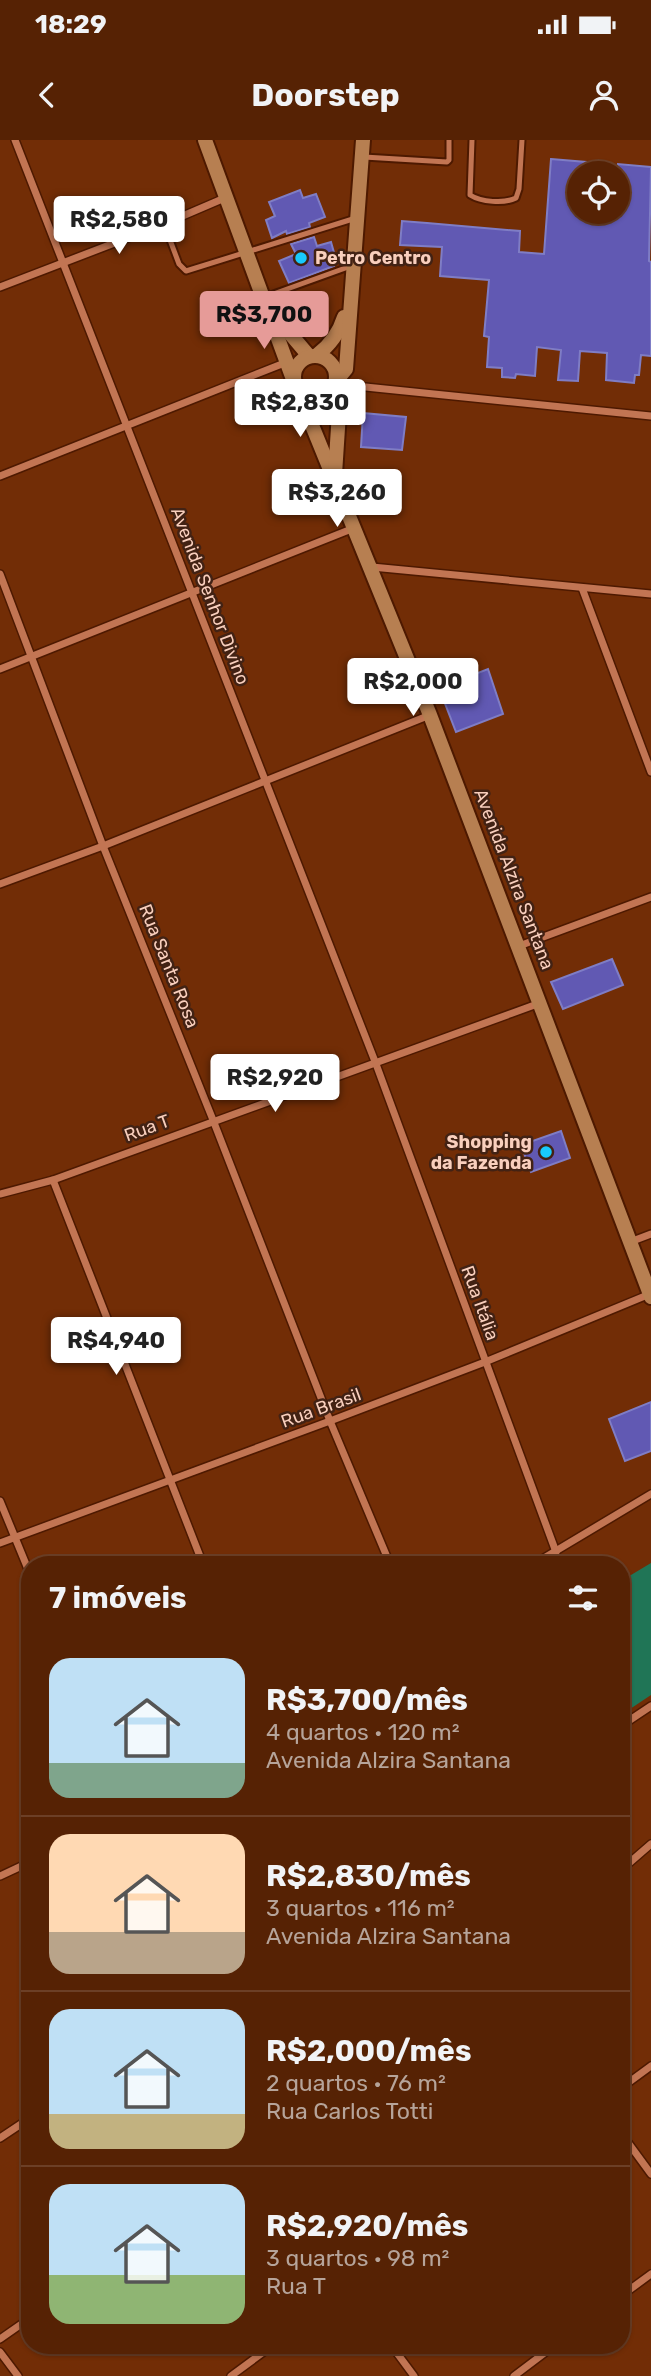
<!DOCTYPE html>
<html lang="pt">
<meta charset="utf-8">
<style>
body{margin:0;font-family:Rubik,sans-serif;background:#5f2f13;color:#f1f3f6;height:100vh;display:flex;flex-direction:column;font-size:26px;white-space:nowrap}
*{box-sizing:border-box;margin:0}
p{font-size:23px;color:#b6a49a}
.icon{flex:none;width:38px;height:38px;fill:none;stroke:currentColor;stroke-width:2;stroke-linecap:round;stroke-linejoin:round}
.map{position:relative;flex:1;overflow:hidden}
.side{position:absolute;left:21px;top:1416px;width:609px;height:798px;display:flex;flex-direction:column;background:#562204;border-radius:28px;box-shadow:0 2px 5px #0004,0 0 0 2px #6c3f26}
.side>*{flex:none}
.buttons{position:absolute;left:567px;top:21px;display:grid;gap:14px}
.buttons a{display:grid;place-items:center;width:63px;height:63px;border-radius:50%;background:#562204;box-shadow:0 2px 5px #0004,0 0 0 2px #6c3f26;font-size:35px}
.price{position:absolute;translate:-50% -60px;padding:0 16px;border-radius:7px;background:#fff;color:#222;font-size:23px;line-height:46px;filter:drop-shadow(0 2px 4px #0008)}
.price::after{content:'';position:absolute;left:50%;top:42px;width:21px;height:16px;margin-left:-10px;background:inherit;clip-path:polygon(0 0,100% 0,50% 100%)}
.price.on{background:#e69b98;color:#111}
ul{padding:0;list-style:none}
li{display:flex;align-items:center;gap:21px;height:175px;padding:0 28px}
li+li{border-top:2px solid #6c3f26}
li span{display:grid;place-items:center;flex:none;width:196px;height:140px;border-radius:21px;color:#555}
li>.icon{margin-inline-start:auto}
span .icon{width:84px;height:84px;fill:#fffc;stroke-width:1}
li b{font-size:30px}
h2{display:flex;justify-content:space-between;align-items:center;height:84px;padding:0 28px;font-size:30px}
.status{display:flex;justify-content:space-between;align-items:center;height:49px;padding:0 35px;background:#562204;direction:ltr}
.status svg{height:19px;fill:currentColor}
header{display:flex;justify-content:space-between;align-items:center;height:91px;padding:0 28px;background:#562204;font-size:32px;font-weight:700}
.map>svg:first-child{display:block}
</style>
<div class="status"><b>18:29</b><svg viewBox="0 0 49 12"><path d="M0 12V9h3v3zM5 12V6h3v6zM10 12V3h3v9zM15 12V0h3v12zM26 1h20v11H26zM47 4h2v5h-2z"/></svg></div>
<header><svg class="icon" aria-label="back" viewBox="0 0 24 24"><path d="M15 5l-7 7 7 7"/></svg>Doorstep<svg class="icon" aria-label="person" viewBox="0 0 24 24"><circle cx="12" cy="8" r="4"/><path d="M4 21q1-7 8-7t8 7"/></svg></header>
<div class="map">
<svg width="651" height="2236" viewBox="0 0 651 2236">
<rect width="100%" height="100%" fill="#722d06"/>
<path fill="#207556" d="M651 1423V1555L621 1575V1441Z"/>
<g fill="#6159b3" stroke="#7f7dc5" stroke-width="2">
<path d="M551 19 610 24V33H579V72L618 73V24L651 27 649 121 651 122V216L641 215 639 235H635L634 243 606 240 607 213 580 211 578 241 558 240 561 210 537 207 535 236 516 234 515 238 502 237V228L487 227 489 197 484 196 489 140 440 136 442 107 400 105 402 81 427 83 520 91 519 112 544 114Z"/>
<path d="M300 50 303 58 316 54 325 77 309 83 310 87 287 94 286 91 272 98 266 80 275 76 269 62Z"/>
<path d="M314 97 317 106 331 102 335 116 334 126 289 143 279 121 296 114 291 104Z"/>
<path d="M363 273 406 277 402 310 361 307Z"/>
<path d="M488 529 503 574 456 592 439 548Z"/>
<path d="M612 819 623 845 563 869 551 842Z"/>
<path d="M561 991 570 1018 531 1032 521 1005Z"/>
<path d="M651 1262V1311L625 1321 609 1279Z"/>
</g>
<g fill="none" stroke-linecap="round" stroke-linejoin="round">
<defs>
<g id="lane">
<path d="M472 0 470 55C481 62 504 64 516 58L519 49 522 0"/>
<path d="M364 17 447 22 449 20V0"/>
<path d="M164 84 179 124 186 131 356 78"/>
<path d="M265 157 351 126"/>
</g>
<g id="street">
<path d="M15 0 376 924 556 1412"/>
<path d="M0 147 164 84 227 57"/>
<path d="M336 244 651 276"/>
<path d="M0 336 287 222"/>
<path d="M372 427 651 454"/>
<path d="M0 434 103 706 213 980 330 1281 390 1424"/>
<path d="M582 448 651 632"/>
<path d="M0 529 354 388"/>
<path d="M0 744 103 706 430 575"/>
<path d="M519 806 651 757"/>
<path d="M53 1040 203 1424"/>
<path d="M0 1054 53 1040 540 863"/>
<path d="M630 1102 651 1094"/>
<path d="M0 1361 30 1434"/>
<path d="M0 1403 330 1281 485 1222 650 1154"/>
<path d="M534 1424 651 1354"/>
<path d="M621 1586 651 1566"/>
<path d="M621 1730 651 1704"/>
<path d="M0 1736 30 1722"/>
<path d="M621 1948 651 1926"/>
<path d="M621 1993 651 2034"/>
<path d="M0 1998 30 1978"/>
<path d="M621 2156 651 2134"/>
<path d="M0 2199 30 2178"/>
<path d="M391 2205 414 2236"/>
<path d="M0 2212 18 2236"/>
<path d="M231 2236 273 2205"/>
<path d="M514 2236 555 2205"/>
</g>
<g id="secondary">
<path d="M205 0 294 242"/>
<path d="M276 177 309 216"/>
<path d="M317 215C330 205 339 193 344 177"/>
<circle cx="315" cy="237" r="21"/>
<path d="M336 241 346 229 363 0"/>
<path d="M296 246 430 575 651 1157"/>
<path d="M335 246 340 257 335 334"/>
</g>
</defs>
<use href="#lane" stroke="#4d1900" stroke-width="9"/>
<use href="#street" stroke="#4d1900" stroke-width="10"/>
<use href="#secondary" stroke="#4d1900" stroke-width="18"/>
<use href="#lane" stroke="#c27553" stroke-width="5"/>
<use href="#street" stroke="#c27553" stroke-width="7"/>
<use href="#secondary" stroke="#b77f51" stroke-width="14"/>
</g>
<g fill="#18cafc" stroke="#422214" stroke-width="2.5">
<circle cx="301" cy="118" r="7"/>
<circle cx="546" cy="1012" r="7"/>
</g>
<g text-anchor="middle" stroke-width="5" stroke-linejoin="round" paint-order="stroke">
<g font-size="18" font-weight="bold" fill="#f9cfbd" stroke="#422214" text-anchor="start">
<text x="315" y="124">Petro Centro</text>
<text x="532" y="1008" text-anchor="end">Shopping<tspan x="532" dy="21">da Fazenda</tspan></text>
</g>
<g font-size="18" fill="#f9cfbd" stroke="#422214">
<text transform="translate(210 456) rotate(69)" y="6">Avenida Senhor Divino</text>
<text transform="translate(514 739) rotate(69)" y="6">Avenida Alzira Santana</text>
<text transform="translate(169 826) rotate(68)" y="6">Rua Santa Rosa</text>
<text transform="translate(147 988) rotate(-20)" y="6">Rua T</text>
<text transform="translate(480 1163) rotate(70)" y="6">Rua Itália</text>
<text transform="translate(321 1268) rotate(-20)" y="6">Rua Brasil</text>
</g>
</g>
</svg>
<div class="buttons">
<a><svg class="icon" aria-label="locate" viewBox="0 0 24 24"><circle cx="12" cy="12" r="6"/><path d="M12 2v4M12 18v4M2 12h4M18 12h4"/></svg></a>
</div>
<b class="price" style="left:119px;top:116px">R$2,580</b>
<b class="price on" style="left:264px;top:211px">R$3,700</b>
<b class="price" style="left:300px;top:299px">R$2,830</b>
<b class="price" style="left:337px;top:389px">R$3,260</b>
<b class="price" style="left:413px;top:578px">R$2,000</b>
<b class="price" style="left:275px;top:974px">R$2,920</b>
<b class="price" style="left:116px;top:1237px">R$4,940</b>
<section class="side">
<h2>7 imóveis<svg class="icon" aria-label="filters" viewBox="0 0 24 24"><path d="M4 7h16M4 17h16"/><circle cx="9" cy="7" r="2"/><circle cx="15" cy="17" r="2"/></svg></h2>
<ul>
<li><span style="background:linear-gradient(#bfe0f5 75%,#7fa58c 0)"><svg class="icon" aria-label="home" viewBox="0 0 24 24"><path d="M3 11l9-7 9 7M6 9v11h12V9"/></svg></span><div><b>R$3,700/mês</b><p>4 quartos · 120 m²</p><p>Avenida Alzira Santana</p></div></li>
<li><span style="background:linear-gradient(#ffd9b3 70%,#b9a48a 0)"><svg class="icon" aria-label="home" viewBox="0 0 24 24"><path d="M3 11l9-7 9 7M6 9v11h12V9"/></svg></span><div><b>R$2,830/mês</b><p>3 quartos · 116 m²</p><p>Avenida Alzira Santana</p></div></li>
<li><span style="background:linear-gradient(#bfe0f5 75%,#c2b280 0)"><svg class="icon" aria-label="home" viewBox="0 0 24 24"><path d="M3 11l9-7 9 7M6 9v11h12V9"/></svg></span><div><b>R$2,000/mês</b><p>2 quartos · 76 m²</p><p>Rua Carlos Totti</p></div></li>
<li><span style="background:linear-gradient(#bfe0f5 65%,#8fb573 0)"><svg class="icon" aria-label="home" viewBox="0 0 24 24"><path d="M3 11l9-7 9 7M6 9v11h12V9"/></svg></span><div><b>R$2,920/mês</b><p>3 quartos · 98 m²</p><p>Rua T</p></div></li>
</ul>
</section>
</div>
